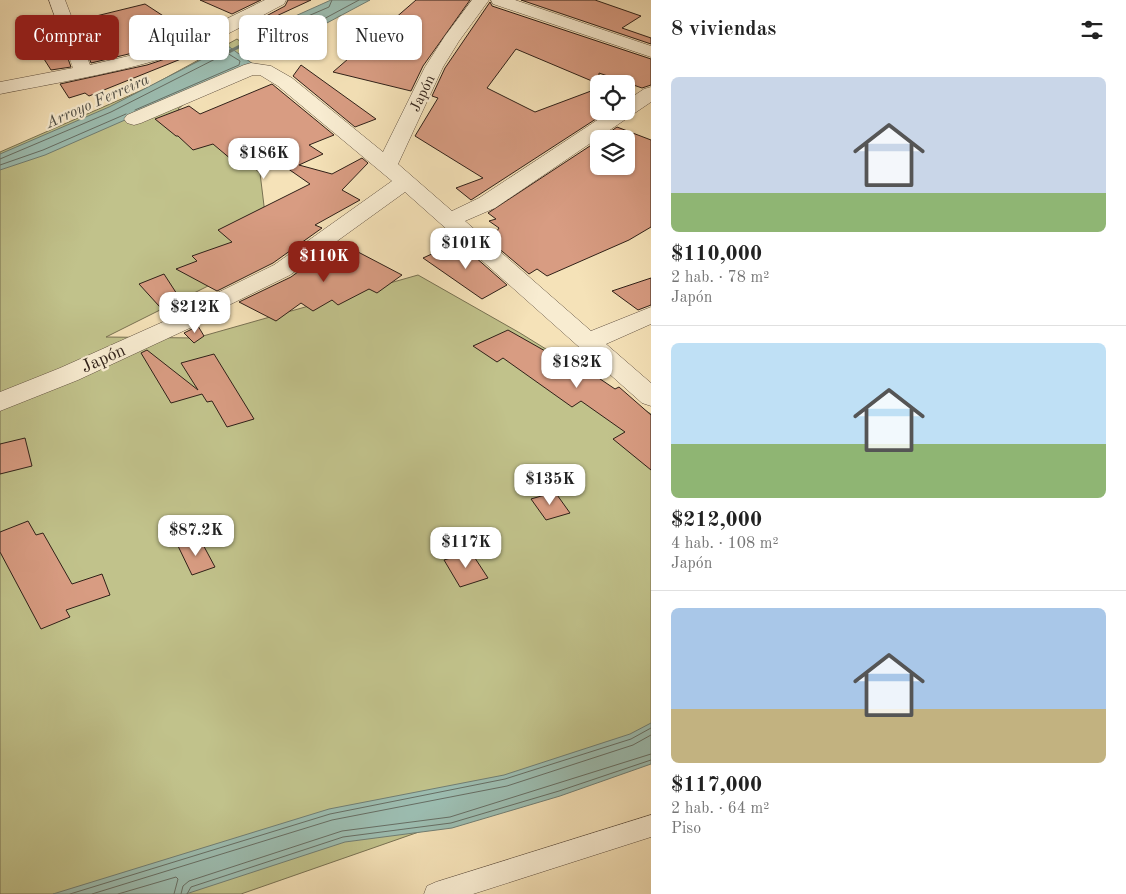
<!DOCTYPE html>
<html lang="es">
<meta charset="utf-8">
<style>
body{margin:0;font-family:"Old Standard TT",serif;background:#f6f6f6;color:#222;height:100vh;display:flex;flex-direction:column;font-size:19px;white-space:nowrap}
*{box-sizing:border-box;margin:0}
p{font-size:16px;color:#767676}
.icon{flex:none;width:28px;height:28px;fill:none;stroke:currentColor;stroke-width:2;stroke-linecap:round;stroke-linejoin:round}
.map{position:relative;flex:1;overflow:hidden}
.drawer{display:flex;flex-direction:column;background:#fff;width:475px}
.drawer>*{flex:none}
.hud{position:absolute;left:15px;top:15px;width:475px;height:45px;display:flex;gap:10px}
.tools{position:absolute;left:590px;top:75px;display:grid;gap:10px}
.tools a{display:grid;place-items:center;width:45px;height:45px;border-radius:8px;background:#fff;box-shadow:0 1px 4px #0004;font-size:25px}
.price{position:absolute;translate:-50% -42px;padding:0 11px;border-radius:10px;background:#fff;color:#222;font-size:16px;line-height:32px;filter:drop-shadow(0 1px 2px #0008)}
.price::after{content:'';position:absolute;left:50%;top:30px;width:15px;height:11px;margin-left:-8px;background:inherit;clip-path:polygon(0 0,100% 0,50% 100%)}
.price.on{background:#8f2418;color:#fff}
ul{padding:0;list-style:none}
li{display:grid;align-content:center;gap:10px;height:265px;padding:0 20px}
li+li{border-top:1px solid #e0e0e0}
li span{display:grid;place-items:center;height:155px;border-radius:8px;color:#555}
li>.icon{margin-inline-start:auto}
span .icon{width:90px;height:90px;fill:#fffc;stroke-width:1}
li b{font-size:21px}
h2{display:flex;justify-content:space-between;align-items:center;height:60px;padding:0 20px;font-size:21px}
.pill{padding:0 18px;border-radius:8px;background:#fff;box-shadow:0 1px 4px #0004;font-size:18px;line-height:45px}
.pill.on{background:#8f2418;color:#fff}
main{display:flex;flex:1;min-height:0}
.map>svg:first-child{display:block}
</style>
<main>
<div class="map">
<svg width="651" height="894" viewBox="0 0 651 894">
<rect width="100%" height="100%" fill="#f5e2b8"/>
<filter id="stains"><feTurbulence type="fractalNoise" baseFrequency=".004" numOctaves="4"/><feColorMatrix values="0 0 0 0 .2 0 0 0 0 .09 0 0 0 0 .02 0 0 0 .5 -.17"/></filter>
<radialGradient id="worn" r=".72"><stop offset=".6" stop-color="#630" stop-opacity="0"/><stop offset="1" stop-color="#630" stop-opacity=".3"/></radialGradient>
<path fill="#c1c28b" stroke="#787152" d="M237 39 252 50 178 109 260 173 270 255 106 337 196 338 418 275 520 333 651 414V751L241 894H0V152L149 87Z"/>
<g fill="#9cbdb1" stroke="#707e74">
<path d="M331 0H370L280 48 255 34Z"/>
<path d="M228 46 253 64 45 155 0 170V154L109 107Z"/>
<path d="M651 723V764L560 796 452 828 345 842 186 894H53L329 809 504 775 630 734Z"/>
</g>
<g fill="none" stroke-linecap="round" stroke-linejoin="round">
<g stroke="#666e64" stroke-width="1">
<path d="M332 0 329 7 271 32 269 36 281 42 359 0"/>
<path d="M0 159 111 112 227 53 240 61 239 65 135 110"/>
<path d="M0 165 43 150 126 114"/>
<path d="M70 894 330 814 505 779 631 739 651 728"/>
<path d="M92 894 332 820 507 786 633 745 651 735"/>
<path d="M118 894 176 877 178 879 174 894"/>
<path d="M181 894 183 886 189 881 342 831 450 817 651 754"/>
<path d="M187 894 191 887 343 837 451 823 559 791 651 760"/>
</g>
<path fill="#707e74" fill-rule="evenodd" d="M268 30 270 31V33L226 55 221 54Z"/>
</g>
<g fill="#d89c82" stroke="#2f2018">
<path d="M200 0H261L232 14Z"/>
<path d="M288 0H311L257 25 253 23 285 6Z"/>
<path d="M416 0H470L423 66 411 91 333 72Z"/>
<path d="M521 0H595L641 16 622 28 651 38V44Z"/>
<path d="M490 2 492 6 651 59V85L642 88 599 73V84L516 49 487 88 535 112 599 88V117L471 200 456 188 483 178 415 136 438 98 432 96 445 68Z"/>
<path d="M145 4 191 34 137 52 91 63 78 28 93 25 88 18Z"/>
<path d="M58 31 71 67 51 70 30 37Z"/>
<path d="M207 45 210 46 178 57 181 59 89 96 85 93 69 98 60 84 147 65Z"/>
<path d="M301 65 376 119 355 127 293 76Z"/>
<path d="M272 84 334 135 309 145 323 154 299 165 332 174 362 158 368 163 342 190 360 200 315 225 322 228 273 263 217 291 176 269 197 261 192 256 232 242 218 230 310 184 261 150 232 160 213 144 193 150 178 136H176L155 119 189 106 200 114Z"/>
<path d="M617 127 651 140V227L629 240 547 276 537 269 529 274 490 241 499 228 489 221 496 219 488 213 599 140V166H626V139H600Z"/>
<path d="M339 242 402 275 377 293 369 289 338 305 332 300 313 311 301 303 276 321 239 302 291 277Z"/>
<path d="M458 242 507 285 482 299 423 258Z"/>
<path d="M164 274 186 308 169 317 139 284Z"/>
<path d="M651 278V305L638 310 612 291Z"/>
<path d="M198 326 204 336 194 343 184 333Z"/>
<path d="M508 330 554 356 560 352 615 389 619 387 651 415V470L613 439 625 432 581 401 572 407 503 358 497 362 473 346Z"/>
<path d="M147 350 198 390 181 363 214 354 254 419 227 427 212 401 207 402 202 394 171 403 141 353Z"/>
<path d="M25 438 32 466 0 474V444Z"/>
<path d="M555 492 570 513 546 520 531 499Z"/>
<path d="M28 521 36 535 43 533 72 584 102 574 110 595 66 610 70 617 41 629 0 552V532Z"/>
<path d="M200 539 215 567 192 575 178 546Z"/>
<path d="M471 552 488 578 460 587 444 560Z"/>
</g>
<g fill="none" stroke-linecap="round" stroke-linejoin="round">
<defs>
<path id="service" d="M651 815V837L473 894H424L427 886 436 882Z"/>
<g id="minor">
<path d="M49 0H65L90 65 137 54 183 40 265 0H286L284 4C255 19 226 37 194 48 132 71 65 81 0 94V82L73 68Z"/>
<path d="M472 0H489L459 41 443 67 398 164 452 211 479 198 611 111H626V101L644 89 651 87V102L495 208 465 221 591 331 651 307V324L606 344 651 383V406L642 403 405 192 290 275 231 304 192 327 78 380 0 411V392L60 368 174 317 215 294 274 265 392 181 278 86 260 75H253L141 123 134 125 127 123 124 119 127 115 244 65 251 63 271 66 292 78 383 152 425 67 445 36Z"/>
<path d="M491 0H515L651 46V57L493 4Z"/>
</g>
</defs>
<use href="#service" stroke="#605040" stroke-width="1"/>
<use href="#minor" stroke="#605040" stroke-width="1"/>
<use href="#service" fill="#f8ecd1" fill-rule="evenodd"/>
<use href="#minor" fill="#f8ecd1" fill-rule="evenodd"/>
</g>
<g text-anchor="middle" stroke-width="4.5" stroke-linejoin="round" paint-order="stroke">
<g font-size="15" fill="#2f2018" stroke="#f8ecd1">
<text transform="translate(422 93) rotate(-64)" y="5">Japón</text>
</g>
<g font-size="16" font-style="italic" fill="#504f46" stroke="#f8ecd1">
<text transform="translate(97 100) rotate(-24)" y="6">Arroyo Ferreira</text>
</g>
<g font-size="18" fill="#2f2018" stroke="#f8ecd1">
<text transform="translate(103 358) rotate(-24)" y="6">Japón</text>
</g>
</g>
<rect width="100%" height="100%" filter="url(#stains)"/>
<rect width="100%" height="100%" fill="url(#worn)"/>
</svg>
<div class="tools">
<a><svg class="icon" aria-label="locate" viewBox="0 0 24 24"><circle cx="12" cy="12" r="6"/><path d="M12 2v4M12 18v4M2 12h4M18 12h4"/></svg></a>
<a><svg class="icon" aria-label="layers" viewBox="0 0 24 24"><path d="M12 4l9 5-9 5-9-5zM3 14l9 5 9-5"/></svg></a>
</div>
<b class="price" style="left:264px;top:180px">$186K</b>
<b class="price" style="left:466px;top:270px">$101K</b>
<b class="price on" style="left:324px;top:283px">$110K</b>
<b class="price" style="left:195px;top:334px">$212K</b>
<b class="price" style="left:577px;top:389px">$182K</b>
<b class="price" style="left:550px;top:506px">$135K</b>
<b class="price" style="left:196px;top:557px">$87.2K</b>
<b class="price" style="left:466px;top:569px">$117K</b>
<div class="hud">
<a class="pill on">Comprar</a>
<a class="pill">Alquilar</a>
<a class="pill">Filtros</a>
<a class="pill">Nuevo</a>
</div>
</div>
<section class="drawer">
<h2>8 viviendas<svg class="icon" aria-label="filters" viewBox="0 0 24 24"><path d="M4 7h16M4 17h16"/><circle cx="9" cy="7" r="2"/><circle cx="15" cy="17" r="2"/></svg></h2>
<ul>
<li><span style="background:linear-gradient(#c9d6e8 75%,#8fb573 0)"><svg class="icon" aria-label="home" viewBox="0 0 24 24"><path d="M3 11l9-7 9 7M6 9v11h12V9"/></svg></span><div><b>$110,000</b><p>2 hab. · 78 m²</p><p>Japón</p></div></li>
<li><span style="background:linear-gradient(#bfe0f5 65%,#8fb573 0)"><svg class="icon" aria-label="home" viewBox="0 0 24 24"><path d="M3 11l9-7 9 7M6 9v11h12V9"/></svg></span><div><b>$212,000</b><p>4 hab. · 108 m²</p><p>Japón</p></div></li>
<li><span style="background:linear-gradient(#a9c7e8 65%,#c2b280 0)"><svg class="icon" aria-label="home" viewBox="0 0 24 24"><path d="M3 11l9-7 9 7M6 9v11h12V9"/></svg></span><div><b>$117,000</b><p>2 hab. · 64 m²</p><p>Piso</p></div></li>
</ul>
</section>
</main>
